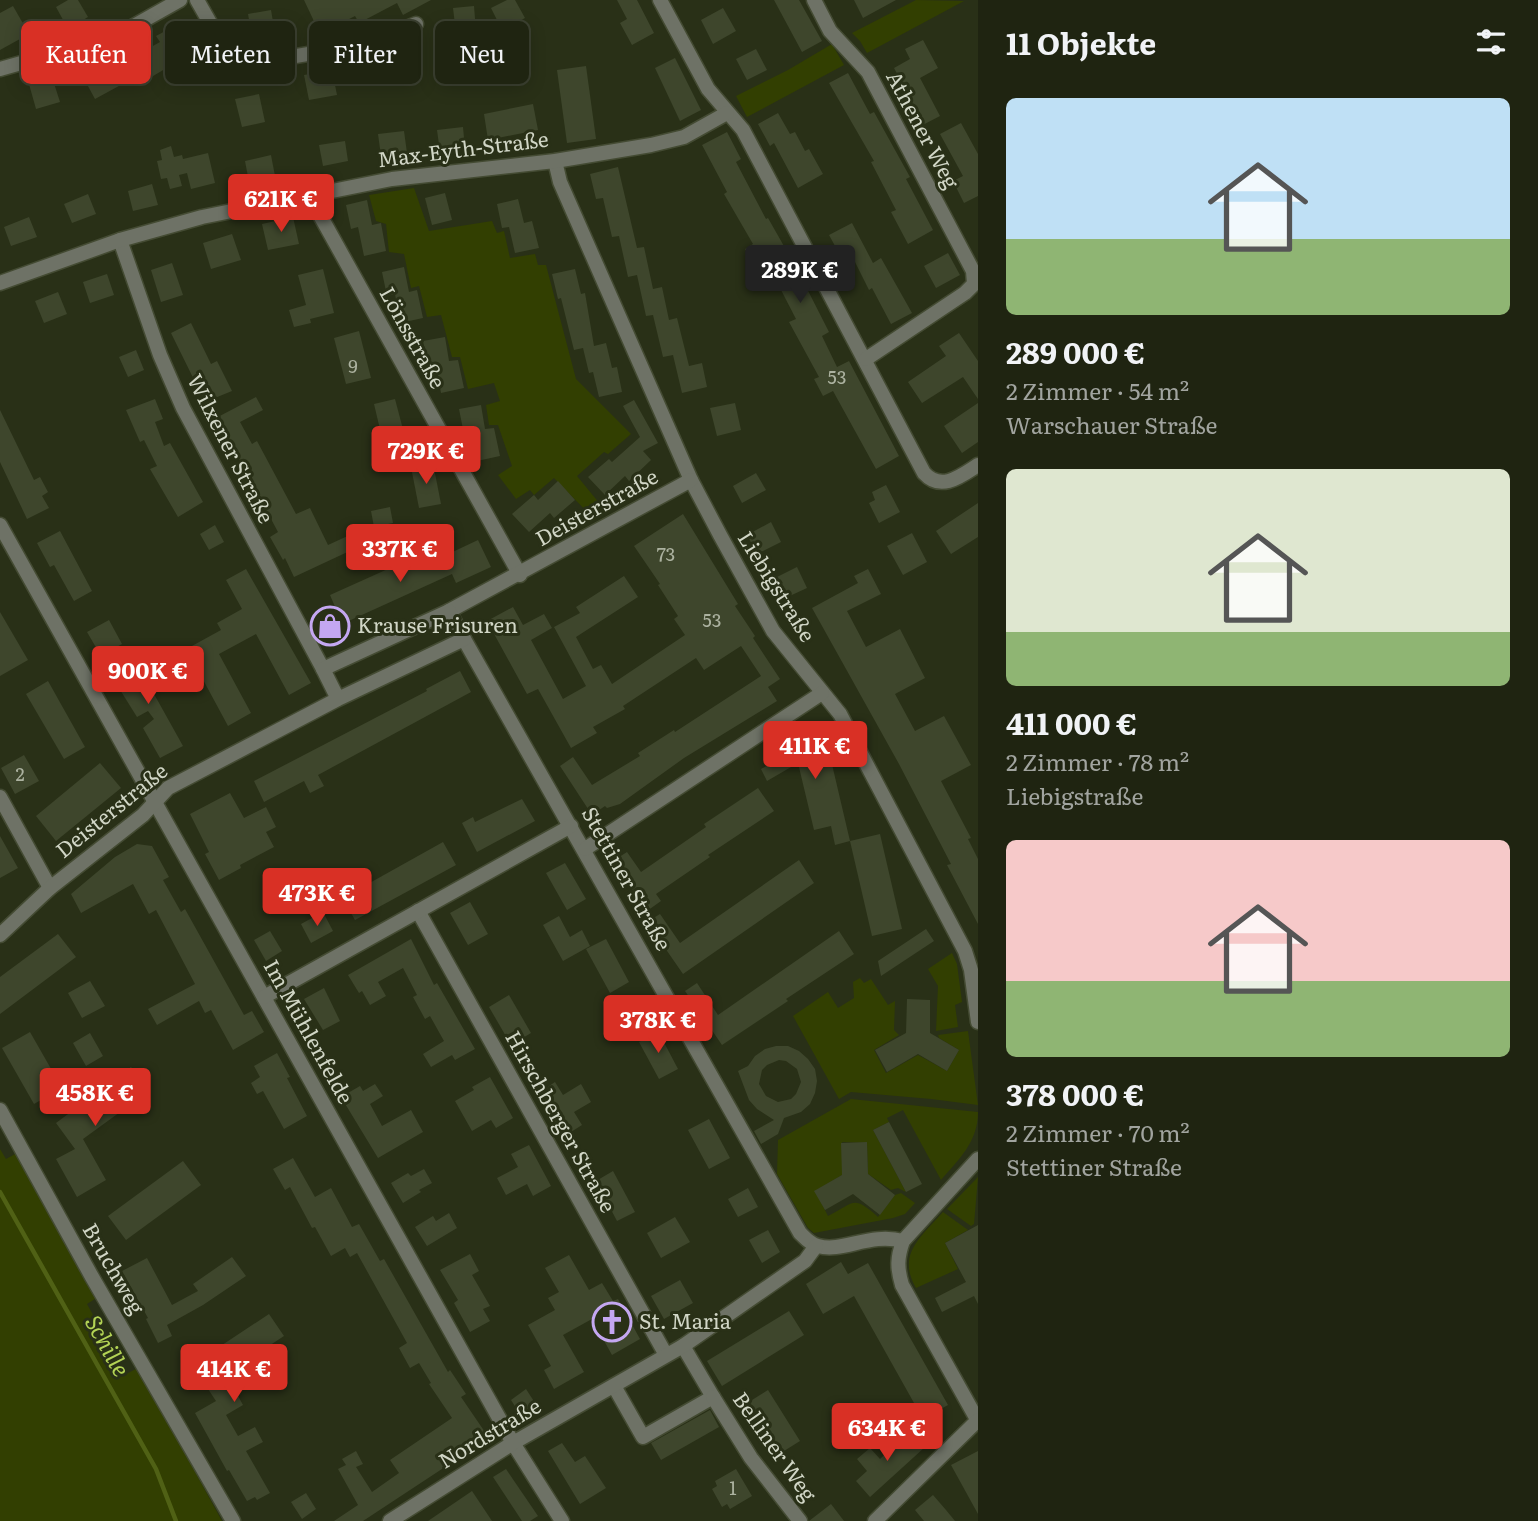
<!DOCTYPE html>
<html lang="de">
<meta charset="utf-8">
<style>
body{margin:0;font-family:Literata,serif;background:#2c301f;color:#f1f3f6;height:100vh;display:flex;flex-direction:column;font-size:26px;white-space:nowrap}
*{box-sizing:border-box;margin:0}
p{font-size:23px;color:#a1a49f}
.icon{flex:none;width:38px;height:38px;fill:none;stroke:currentColor;stroke-width:2;stroke-linecap:round;stroke-linejoin:round}
.map{position:relative;flex:1;overflow:hidden}
.panel{display:flex;flex-direction:column;background:#1f2411;width:560px}
.panel>*{flex:none}
.banner{position:absolute;left:21px;top:21px;width:665px;height:63px;display:flex;gap:14px}
.price{position:absolute;translate:-50% -60px;padding:0 16px;border-radius:7px;background:#d93025;color:#fff;font-size:23px;line-height:46px;filter:drop-shadow(0 2px 4px #0008)}
.price::after{content:'';position:absolute;left:50%;top:42px;width:21px;height:16px;margin-left:-10px;background:inherit;clip-path:polygon(0 0,100% 0,50% 100%)}
.price.selected{background:#222;color:#fff}
ul{padding:0;list-style:none}
li{display:grid;align-content:center;gap:14px;height:371px;padding:0 28px}
li span{display:grid;place-items:center;height:217px;border-radius:10px;color:#555}
li>.icon{margin-inline-start:auto}
span .icon{width:126px;height:126px;fill:#fffc;stroke-width:1}
li b{font-size:30px}
h2{display:flex;justify-content:space-between;align-items:center;height:84px;padding:0 28px;font-size:30px}
.tag{padding:0 24px;border-radius:10px;background:#1f2411;box-shadow:0 4px 18px #0003,0 0 0 2px #3c4131;font-size:24px;line-height:63px}
.tag.selected{background:#d93025;color:#fff}
main{display:flex;flex:1;min-height:0}
.map>svg:first-child{display:block}
</style>
<main>
<div class="map">
<svg width="978" height="1521" viewBox="0 0 978 1521">
<rect width="100%" height="100%" fill="#293017"/>
<g fill="#323f01">
<path d="M916 0 964 1 867 53 860 41 852 33Z"/>
<path d="M832 44 844 65 747 117 736 96 788 70Z"/>
<path d="M414 188 429 231 492 221 497 233 504 231 510 258 535 254 538 265H546L576 379 631 434 608 454 604 452 577 476 605 510 595 520 554 478 534 495 530 490 516 499 498 475 512 466 498 425H489L486 405 500 401 494 383 468 389 460 357H452L441 315 427 317 419 286 411 288 404 254 389 252 386 224 376 221 369 195Z"/>
<path d="M952 953 957 964 962 1002 955 1005 958 1027 936 1031 938 986 928 969Z"/>
<path d="M860 978 864 983 871 979 888 1005 895 1001 894 1030 899 1035 874 1050 886 1073 918 1055 947 1071 959 1050 939 1038 938 1035 968 1031 978 1105 931 1099 851 1092 839 1099 793 1016 828 992 838 1008 854 998 853 982Z"/>
<path d="M851 1099 978 1112C978 1142 959 1159 941 1180L903 1110 887 1118 889 1122 873 1130 906 1192 898 1188 891 1190 868 1174 867 1143 842 1142V1175L815 1191 828 1216C855 1203 852 1194 878 1217L895 1195 901 1193 915 1203 905 1214 893 1218 814 1233 808 1228 777 1174 778 1140Z"/>
<path d="M0 1149 6 1159 17 1153 98 1297 87 1304 126 1374 138 1368 222 1521H0Z"/>
<path d="M978 1177 974 1224 971 1226 947 1209Z"/>
<path d="M943 1212 968 1230 945 1243 958 1269 916 1288C896 1254 922 1236 943 1212Z"/>
</g>
<g fill="none" stroke-linecap="round" stroke-linejoin="round">
<path stroke="#506115" stroke-width="4.5" d="M0 1192 156 1469 176 1521"/>
</g>
<g fill="#3e462c" fill-rule="evenodd">
<path d="M68 0H78L88 17 68 29 56 7Z"/>
<path d="M304 0H431L403 15 397 3 359 23 355 16 320 34Z"/>
<path d="M507 0H515L525 18 502 30 491 8Z"/>
<path d="M617 0H637L654 33 632 45 620 23 627 19Z"/>
<path d="M774 0H799L822 41 802 52Z"/>
<path d="M854 0H896L863 18Z"/>
<path d="M13 6 29 34 0 50V13Z"/>
<path d="M474 6 476 31 456 33 453 8Z"/>
<path d="M723 8 736 31 713 44 701 20Z"/>
<path d="M271 10 276 39 253 43 248 14Z"/>
<path d="M169 29 182 52 200 42 215 67 191 81 180 60 143 82 139 75 95 99 82 75 105 61 110 70 160 42 156 36Z"/>
<path d="M923 40 938 68 920 78 940 116 915 129 903 106 912 102 894 68 910 59 905 49Z"/>
<path d="M756 49 767 70 747 80 736 59Z"/>
<path d="M675 58 701 110 680 121 655 68Z"/>
<path d="M586 66 596 139 567 143 557 70Z"/>
<path d="M332 70 337 95 309 100 304 75Z"/>
<path d="M848 73 870 114 874 112 895 150 910 177 906 179 933 230 908 244 891 212 896 210 871 162 874 161 829 83Z"/>
<path d="M52 77 60 102 36 109 29 84Z"/>
<path d="M259 94 265 122 242 127 235 99Z"/>
<path d="M533 104 538 130 488 140 484 114Z"/>
<path d="M778 113 790 134 795 132 805 151 809 149 823 174 798 188 774 143 770 146 758 124Z"/>
<path d="M961 123 978 154V196L964 203 953 181 963 176 940 134Z"/>
<path d="M463 127 465 149 440 152 437 130Z"/>
<path d="M404 131 407 153 381 156 378 134Z"/>
<path d="M727 132 741 159 736 162 766 219 768 218 797 269 829 332 822 336 837 367 849 361 899 456 876 469 833 391 823 396 814 379 819 377 789 322 796 319 766 261 755 267 745 249 753 244 724 194 727 192 702 145Z"/>
<path d="M345 141 348 161 323 166 319 145Z"/>
<path d="M171 146 174 157 182 155 183 159 208 153 215 183 191 189 187 173 179 175 182 186 170 189 167 178 161 179 157 161 162 160 160 150Z"/>
<path d="M271 155 275 176 249 182 245 161Z"/>
<path d="M618 167 637 248 644 247 653 289 662 287 669 320 677 318 689 366 702 363 707 387 682 393 673 355 663 357 653 315 646 316 637 275 628 277 619 236 612 237 603 198 596 199 590 174Z"/>
<path d="M152 184 158 205 133 211 128 191Z"/>
<path d="M445 193 452 220 432 225 425 198Z"/>
<path d="M88 194 96 214 72 223 64 204Z"/>
<path d="M518 199 524 223 532 221 539 248 515 253 509 227 502 228 497 204Z"/>
<path d="M367 200 372 225 381 223 386 251 364 256 358 227 351 229 346 205Z"/>
<path d="M29 217 37 237 11 246 4 227Z"/>
<path d="M293 217 299 244 268 250 262 224Z"/>
<path d="M852 223 873 263 881 258 912 313 891 324 872 288 869 290 849 250 840 255 829 235Z"/>
<path d="M232 234 241 260 211 269 203 243Z"/>
<path d="M948 253 960 275 936 288 924 266Z"/>
<path d="M172 263 183 295 161 302 151 270Z"/>
<path d="M404 267 409 292 417 290 423 318 400 323 395 294 387 296 382 272Z"/>
<path d="M323 269 334 313 310 319 311 323 294 327 289 310 306 305 298 275Z"/>
<path d="M575 269 581 294 585 293 594 346 606 343 612 368 617 367 622 392 599 397 593 372 589 373 583 348 574 350 561 298 558 299 552 274Z"/>
<path d="M107 274 114 295 90 303 83 282Z"/>
<path d="M58 292 67 314 44 323 35 301Z"/>
<path d="M191 323 211 364 217 361 232 391 205 402 171 333Z"/>
<path d="M359 331 371 378 346 384 334 338Z"/>
<path d="M959 333 978 361V399L963 377 922 403 908 382 946 356 939 346Z"/>
<path d="M445 337 449 361 458 360 464 388 441 393 436 364 428 366 423 341Z"/>
<path d="M136 350 144 370 128 377 119 357Z"/>
<path d="M256 397 263 410 240 422 252 444 257 441 296 514 310 508 328 545 365 528 371 541 294 577 285 558 283 560 270 537 278 532 225 433 222 434 214 419Z"/>
<path d="M155 399 163 419 155 422 164 446 170 443 203 502 178 517 150 469 157 466 144 440 140 442 126 410Z"/>
<path d="M395 399 405 437 383 442 374 404Z"/>
<path d="M634 400 658 443 643 451 651 460 629 481 625 476 605 495 588 477 609 459 612 462 640 437 623 406Z"/>
<path d="M735 403 741 430 717 436 710 408Z"/>
<path d="M978 403V442L962 453 944 426Z"/>
<path d="M481 405 485 429 494 428 500 456 477 461 472 432 464 434 459 409Z"/>
<path d="M0 410 34 480 40 477 48 492 42 496 49 508 27 519 0 462Z"/>
<path d="M433 463 441 504 419 508 411 467Z"/>
<path d="M756 473 766 490 742 503 733 486Z"/>
<path d="M558 481 575 500 554 518 550 513 529 532 512 514 534 495 538 500Z"/>
<path d="M886 485 900 512 879 523 869 503 875 500 872 492Z"/>
<path d="M978 503V537L951 554 936 531Z"/>
<path d="M390 507 393 523 374 527 371 511Z"/>
<path d="M683 514 738 604 735 606 755 636 753 638 780 679 768 687 777 701 684 758 620 804 607 808 605 806 592 815 560 766 573 757 592 785 640 756 638 753 674 730 675 732 761 676 741 646 704 670 696 658 623 706 625 709 593 727 597 733 571 748 538 689 527 694 487 621 513 607 523 625 544 614 552 628 531 640 563 699 586 686 554 627 580 613 576 607 624 576 638 597 576 637 593 669 601 665 612 684 685 635 674 619 678 616 658 585 660 584 634 546Z"/>
<path d="M771 522 781 542 757 554 747 535Z"/>
<path d="M215 525 224 542 209 550 200 534Z"/>
<path d="M60 531 92 591 74 601 54 565 50 567 37 543Z"/>
<path d="M912 533 927 562 903 575 887 546Z"/>
<path d="M478 540 491 567 456 583 452 574 342 624 346 631 326 643 315 619 336 609 330 595 439 546 444 556Z"/>
<path d="M797 567 807 588 781 600 771 580Z"/>
<path d="M246 569 311 683 289 695 256 634 219 654 251 713 228 726 194 663 189 666 181 652 221 630 217 623 242 609 226 580Z"/>
<path d="M868 569 881 594 847 611 866 647 900 629 925 678 895 694 915 731 944 716 971 765 941 781 971 838 968 839 978 859V924L947 865 951 864 899 764 812 608 858 583 854 576Z"/>
<path d="M0 612 28 660 0 676Z"/>
<path d="M109 620 122 644 101 656 87 632Z"/>
<path d="M146 659 158 680 149 685 183 746 160 758 143 728 154 719 148 711 137 717 112 677Z"/>
<path d="M460 671 471 692 318 775 324 786 310 793 304 781 264 802 254 781 427 691 426 689Z"/>
<path d="M48 681 85 747 64 759 26 694Z"/>
<path d="M823 726 850 841 835 845 831 826 814 830 798 763 767 781 761 769 795 750 791 734Z"/>
<path d="M24 755 39 781 15 794 1 768Z"/>
<path d="M100 763 121 788 56 841 36 816Z"/>
<path d="M758 788 774 811 708 855 710 857 656 894 661 901 647 911 613 861 627 852 641 872 706 827 704 824Z"/>
<path d="M230 793 244 818 266 807 276 827 266 832 274 847 240 865 241 868 219 880 205 854 209 852 190 814Z"/>
<path d="M522 799 535 821 477 852 462 823 473 817 475 822Z"/>
<path d="M880 834 902 929 872 936 850 841Z"/>
<path d="M0 836 18 868 0 878Z"/>
<path d="M443 842 456 865 355 920 337 889 361 876 366 885Z"/>
<path d="M137 844 152 846 169 877 163 880 181 912 185 909 244 1015 252 1011 264 1032 233 1050 211 1010 205 1013 199 1001 157 1025 148 1009 195 984 156 910 149 914 133 884 81 913 71 894 115 857Z"/>
<path d="M799 860 814 883 683 974 647 922 660 914 680 943Z"/>
<path d="M565 863 586 899 567 910 546 873Z"/>
<path d="M470 902 488 934 468 945 450 913Z"/>
<path d="M323 912 333 931 311 943 301 924Z"/>
<path d="M559 916 570 937 582 930 590 946 563 961 543 925Z"/>
<path d="M926 929 934 941 881 976 878 961Z"/>
<path d="M270 931 282 951 266 961 254 940Z"/>
<path d="M839 931 854 954 786 999 788 1001 722 1045 685 991 697 983 718 1015Z"/>
<path d="M58 934 76 957 0 1014V977Z"/>
<path d="M411 939 434 985 437 983 475 1049 455 1060 452 1055 431 1067 423 1054 444 1041 430 1016 425 1019 413 997 417 995 403 968 378 982 386 996 370 1005 362 991 359 993 348 975Z"/>
<path d="M606 939 629 982 610 993 586 949Z"/>
<path d="M90 981 105 1006 82 1018 68 993Z"/>
<path d="M324 988 340 1021 323 1030 304 999Z"/>
<path d="M509 995 531 1033 511 1045 489 1007Z"/>
<path d="M907 999 930 1000V1033L959 1050 947 1071 918 1054 887 1072 875 1050 906 1033Z"/>
<path d="M658 1031 678 1069 659 1079 639 1042Z"/>
<path d="M30 1032 62 1088 34 1104 2 1048Z"/>
<path d="M90 1033 103 1056 86 1066 73 1043Z"/>
<path d="M776 1046H788L799 1051 808 1059 815 1069 817 1081 815 1093 810 1104 801 1112 784 1118 778 1134 761 1144 754 1131 774 1120 757 1109 749 1100 738 1071 748 1066 755 1056 765 1049ZM779 1060 786 1061 797 1069 801 1082 796 1094 791 1099 778 1102 766 1096 759 1084 762 1070 767 1065Z"/>
<path d="M277 1053 290 1077 287 1078 307 1116 284 1129 263 1091 257 1094 251 1083 260 1077 254 1066Z"/>
<path d="M131 1067 149 1091 83 1139 106 1180 77 1197 56 1159 75 1149 56 1123Z"/>
<path d="M490 1077 513 1118 496 1128 491 1120 472 1131 455 1101 474 1090 472 1087Z"/>
<path d="M555 1082 563 1095 581 1084 591 1102 574 1112 582 1125 563 1137 537 1094Z"/>
<path d="M375 1084 383 1096 370 1104 382 1126 411 1110 423 1132 378 1158 341 1097 360 1086 363 1091Z"/>
<path d="M709 1119 730 1158 709 1169 688 1130Z"/>
<path d="M889 1122 922 1184 906 1192 873 1130Z"/>
<path d="M867 1142 868 1174 895 1195 880 1215 853 1194 825 1210 814 1191 842 1175 841 1143Z"/>
<path d="M529 1145 551 1186 533 1196 527 1184 506 1195 497 1178 518 1167 511 1154Z"/>
<path d="M293 1158 315 1197 331 1188 352 1227 359 1224 380 1261 384 1259 448 1372 450 1370 466 1394 461 1397 489 1438 363 1521H334L358 1505 338 1469 346 1465 342 1459 356 1451 363 1464 356 1467 372 1492 399 1473 390 1460 452 1418 429 1384 431 1383 419 1363 410 1368 399 1348 407 1343 357 1253 350 1257 345 1248 331 1256 315 1227 312 1228 290 1187 285 1190 273 1169Z"/>
<path d="M183 1161 201 1185 126 1240 108 1216Z"/>
<path d="M424 1169 432 1183 419 1190 421 1192 403 1203 391 1183 408 1173 411 1176Z"/>
<path d="M613 1171 635 1212 617 1221 596 1181Z"/>
<path d="M748 1188 758 1207 738 1217 728 1199Z"/>
<path d="M449 1213 457 1228 427 1246 415 1227 433 1216 436 1221Z"/>
<path d="M675 1217 690 1242 661 1258 647 1233Z"/>
<path d="M978 1225V1304L974 1296 942 1312 935 1298 966 1282 945 1243Z"/>
<path d="M768 1230 780 1252 762 1263 749 1240Z"/>
<path d="M470 1254 479 1271 472 1275 490 1306 483 1309 490 1321 470 1332 454 1303 458 1300 440 1270Z"/>
<path d="M569 1255 589 1290 602 1283 613 1301 618 1299 640 1339 612 1355 592 1319 563 1335 584 1372 554 1389 544 1370 551 1366 528 1325 555 1310 548 1298 559 1292 545 1268Z"/>
<path d="M232 1257 246 1276 203 1305 167 1325 172 1336 158 1343 146 1319 148 1318 122 1271 147 1258 172 1305 198 1291 193 1284Z"/>
<path d="M841 1262 848 1274 868 1263 948 1405 923 1419 854 1296 823 1314 806 1284Z"/>
<path d="M680 1280 693 1303 664 1319 651 1296Z"/>
<path d="M789 1311 804 1335 722 1386 707 1361Z"/>
<path d="M269 1314 284 1336 226 1374 243 1405 226 1415 238 1436 255 1427 263 1442 246 1451 270 1493 257 1500 255 1497 247 1501 229 1470 227 1471 195 1413 216 1401 192 1365Z"/>
<path d="M526 1389 537 1406 521 1416 511 1400Z"/>
<path d="M768 1390 800 1441 776 1456 744 1405Z"/>
<path d="M710 1410 719 1427 661 1460 651 1443Z"/>
<path d="M909 1431 925 1447 870 1497 856 1481 867 1471 857 1459 870 1448 880 1459Z"/>
<path d="M562 1443 575 1462 585 1456 606 1488 580 1504 548 1451Z"/>
<path d="M978 1451V1514L951 1465Z"/>
<path d="M506 1469 538 1516 530 1521H522L493 1477Z"/>
<path d="M736 1469 752 1496 730 1509 727 1504 722 1507 712 1489 717 1486 715 1481Z"/>
<path d="M472 1491 492 1521H428Z"/>
<path d="M306 1493 316 1509 302 1519 291 1502Z"/>
<path d="M933 1495 946 1510 955 1521H924L915 1510Z"/>
<path d="M831 1504 844 1521H809Z"/>
</g>
<g fill="none" stroke-linecap="round" stroke-linejoin="round">
<defs>
<g id="minor">
<path d="M197 0 226 51 248 64 368 44 416 24"/>
<path d="M660 0 708 89 743 130 924 473C941 492 961 476 978 465"/>
<path d="M814 0 830 31 868 72 973 271 974 284 965 293 866 359"/>
<path d="M0 69 116 36 180 0"/>
<path d="M555 161 560 182 691 480 720 535 773 631 840 714 965 951 971 970 978 1022"/>
<path d="M313 193 321 217 520 575"/>
<path d="M120 240 160 355 183 408 323 669"/>
<path d="M0 283 120 240 202 217 392 179 555 161 651 145 684 137 727 113"/>
<path d="M0 525 513 1443 562 1521"/>
<path d="M449 611 691 480"/>
<path d="M464 639 800 1233C805 1238 810 1244 818 1246 843 1253 870 1232 903 1241"/>
<path d="M0 797 50 888"/>
<path d="M585 849 822 693"/>
<path d="M418 911 666 1355"/>
<path d="M0 935 50 888 143 815 168 788 338 699 464 639 449 611 323 669 338 699"/>
<path d="M264 997 571 826"/>
<path d="M0 1110 92 1277 233 1521"/>
<path d="M978 1159 903 1241C897 1258 897 1268 902 1285L978 1421"/>
<path d="M614 1386 643 1437 713 1397 683 1346"/>
<path d="M713 1397 751 1458 800 1521"/>
<path d="M390 1521 513 1443 683 1346 805 1261 816 1246"/>
<path d="M875 1521 978 1420"/>
</g>
</defs>
<use href="#minor" stroke="#444b33" stroke-width="17"/>
<use href="#minor" stroke="#6e7266" stroke-width="14"/>
</g>
<defs>
<symbol id="shop-ring" viewBox="-11 -11 22 22"><circle r="9.5" fill="#293017" stroke="#c4a7f1" stroke-width="1.5"/><path d="M-5-2.5h2.3a2.7 3.5 0 0 1 5.4 0H5L5.5 6h-11ZM-1.5-2.5h3a1.5 2.3 0 0 0-3 0Z" fill="#c4a7f1"/></symbol>
<symbol id="church-ring" viewBox="-11 -11 22 22"><circle r="9.5" fill="#293017" stroke="#c4a7f1" stroke-width="1.5"/><path d="M-1.2-6h2.4v3.5h3.3v2.4h-3.3V6h-2.4V-.1h-3.3v-2.4h3.3Z" fill="#c4a7f1"/></symbol>
</defs>
<g fill-rule="evenodd">
<use href="#shop-ring" x="308" y="604" width="44" height="44"/>
<use href="#church-ring" x="590" y="1300" width="44" height="44"/>
</g>
<g text-anchor="middle" stroke-width="6" stroke-linejoin="round" paint-order="stroke">
<g font-size="18" fill="#acb2a0">
<text x="353" y="373">9</text>
<text x="837" y="384">53</text>
<text x="666" y="561">73</text>
<text x="712" y="627">53</text>
<text x="20" y="781">2</text>
<text x="733" y="1495">1</text>
</g>
<g font-size="21" fill="#d1d6c6" stroke="#293017">
<text transform="translate(922 130) rotate(62)" y="7">Athener Weg</text>
<text transform="translate(463 150) rotate(-7)" y="7">Max-Eyth-Straße</text>
<text transform="translate(412 338) rotate(61)" y="7">Lönsstraße</text>
<text transform="translate(230 449) rotate(63)" y="7">Wilxener Straße</text>
<text transform="translate(597 508) rotate(-29)" y="7">Deisterstraße</text>
<text transform="translate(776 587) rotate(58)" y="7">Liebigstraße</text>
<text transform="translate(112 811) rotate(-39)" y="7">Deisterstraße</text>
<text transform="translate(626 879) rotate(61)" y="7">Stettiner Straße</text>
<text transform="translate(308 1032) rotate(61)" y="7">Im Mühlenfelde</text>
<text transform="translate(560 1122) rotate(61)" y="7">Hirschberger Straße</text>
<text transform="translate(113 1269) rotate(60)" y="7">Bruchweg</text>
<text transform="translate(490 1434) rotate(-31)" y="7">Nordstraße</text>
<text transform="translate(774 1447) rotate(55)" y="7">Belliner Weg</text>
</g>
<g font-size="21" fill="#d1d6c6" stroke="#293017" text-anchor="start">
<text x="357" y="633">Krause Frisuren</text>
<text x="639" y="1329">St. Maria</text>
</g>
<g font-size="23" font-style="italic" fill="#b3d355" stroke="#293017">
<text transform="translate(107 1346) rotate(61)" y="8">Schille</text>
</g>
</g>
</svg>
<b class="price" style="left:281px;top:234px">621K €</b>
<b class="price selected" style="left:800px;top:305px">289K €</b>
<b class="price" style="left:426px;top:486px">729K €</b>
<b class="price" style="left:400px;top:584px">337K €</b>
<b class="price" style="left:148px;top:706px">900K €</b>
<b class="price" style="left:815px;top:781px">411K €</b>
<b class="price" style="left:317px;top:928px">473K €</b>
<b class="price" style="left:658px;top:1055px">378K €</b>
<b class="price" style="left:95px;top:1128px">458K €</b>
<b class="price" style="left:234px;top:1404px">414K €</b>
<b class="price" style="left:887px;top:1463px">634K €</b>
<div class="banner">
<a class="tag selected">Kaufen</a>
<a class="tag">Mieten</a>
<a class="tag">Filter</a>
<a class="tag">Neu</a>
</div>
</div>
<section class="panel">
<h2>11 Objekte<svg class="icon" aria-label="filters" viewBox="0 0 24 24"><path d="M4 7h16M4 17h16"/><circle cx="9" cy="7" r="2"/><circle cx="15" cy="17" r="2"/></svg></h2>
<ul>
<li><span style="background:linear-gradient(#bfe0f5 65%,#8fb573 0)"><svg class="icon" aria-label="home" viewBox="0 0 24 24"><path d="M3 11l9-7 9 7M6 9v11h12V9"/></svg></span><div><b>289 000 €</b><p>2 Zimmer · 54 m²</p><p>Warschauer Straße</p></div></li>
<li><span style="background:linear-gradient(#dfe7d0 75%,#8fb573 0)"><svg class="icon" aria-label="home" viewBox="0 0 24 24"><path d="M3 11l9-7 9 7M6 9v11h12V9"/></svg></span><div><b>411 000 €</b><p>2 Zimmer · 78 m²</p><p>Liebigstraße</p></div></li>
<li><span style="background:linear-gradient(#f6c9c9 65%,#8fb573 0)"><svg class="icon" aria-label="home" viewBox="0 0 24 24"><path d="M3 11l9-7 9 7M6 9v11h12V9"/></svg></span><div><b>378 000 €</b><p>2 Zimmer · 70 m²</p><p>Stettiner Straße</p></div></li>
</ul>
</section>
</main>
